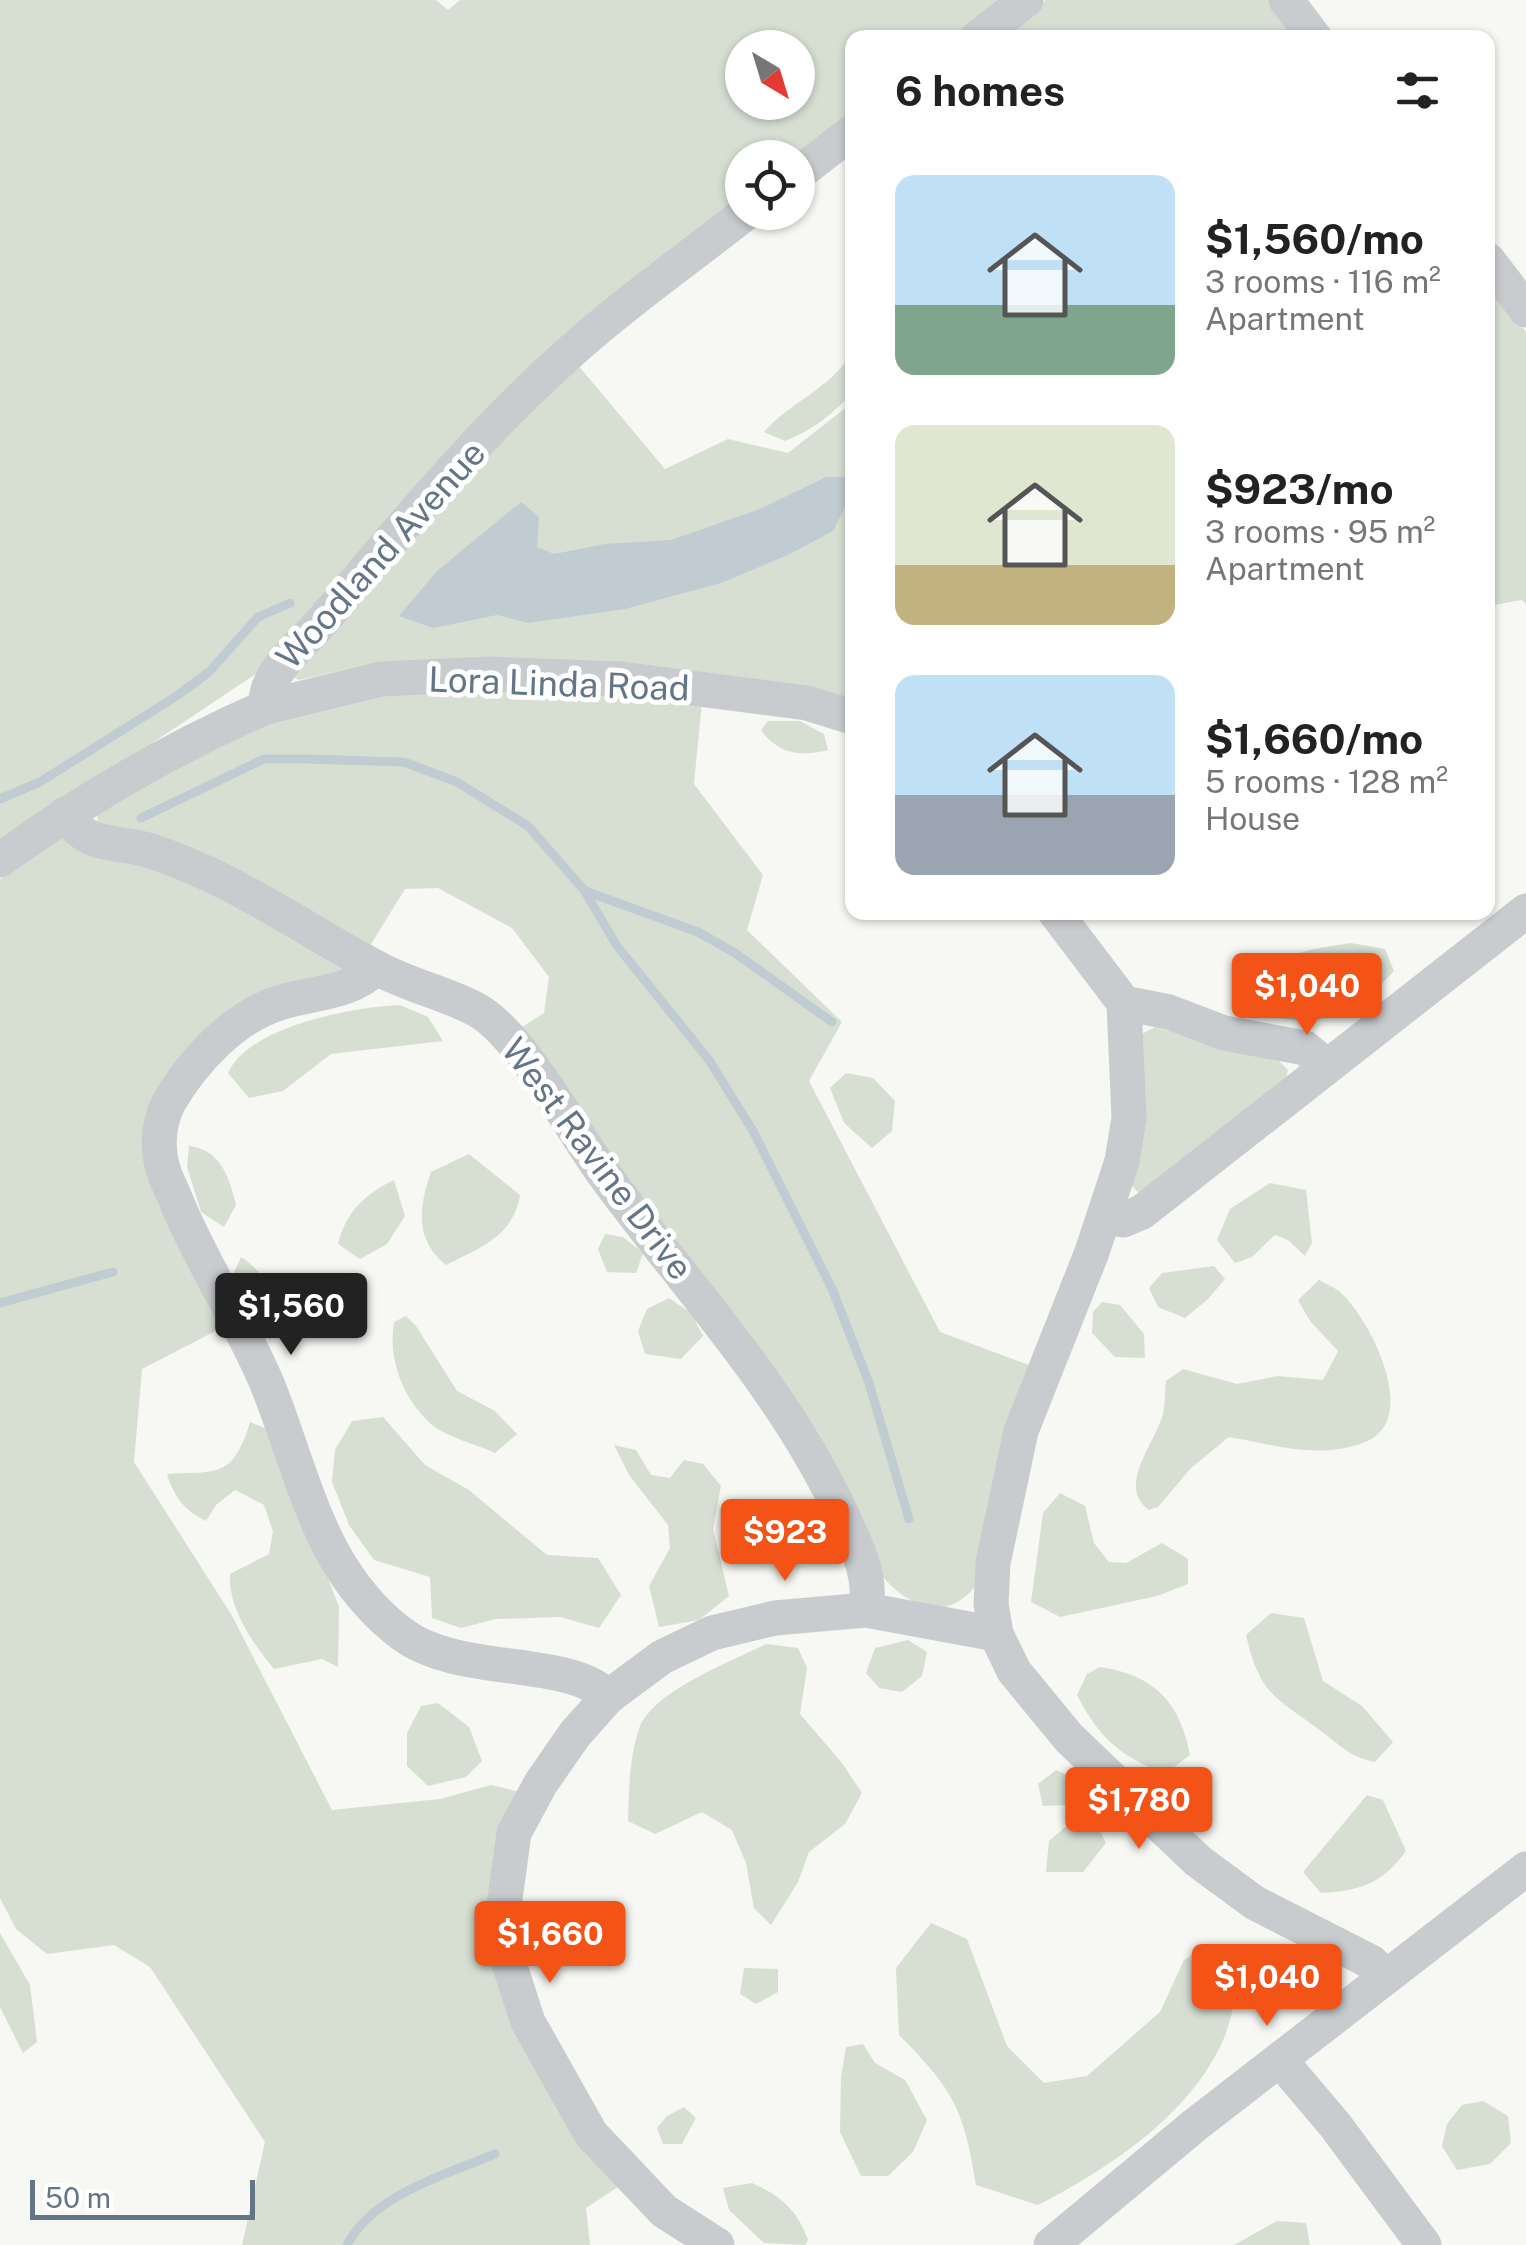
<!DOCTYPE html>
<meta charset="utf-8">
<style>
body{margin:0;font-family:"Public Sans",sans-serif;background:#f2f2f2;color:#222;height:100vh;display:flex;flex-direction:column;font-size:38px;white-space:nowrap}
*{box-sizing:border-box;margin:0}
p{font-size:32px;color:#767676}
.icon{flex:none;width:55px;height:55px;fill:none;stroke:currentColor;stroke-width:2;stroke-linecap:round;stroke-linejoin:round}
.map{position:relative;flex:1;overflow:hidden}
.side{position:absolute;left:845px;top:30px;width:650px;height:890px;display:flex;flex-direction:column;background:#fff;border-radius:20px;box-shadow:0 2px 8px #0004}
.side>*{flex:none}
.needle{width:65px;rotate:142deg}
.buttons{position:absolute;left:725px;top:30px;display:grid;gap:20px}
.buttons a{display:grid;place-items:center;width:90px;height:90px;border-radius:50%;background:#fff;box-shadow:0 2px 8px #0004;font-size:50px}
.scale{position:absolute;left:30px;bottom:25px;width:225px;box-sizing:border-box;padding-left:10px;border:5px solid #637587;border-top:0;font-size:28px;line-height:35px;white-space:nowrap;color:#637587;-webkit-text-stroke:8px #fff;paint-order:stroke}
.price{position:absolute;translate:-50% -85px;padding:0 22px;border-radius:10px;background:#f35316;color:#fff;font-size:32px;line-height:65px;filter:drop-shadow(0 2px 5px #0008)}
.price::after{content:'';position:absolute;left:50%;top:60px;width:30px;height:22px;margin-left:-15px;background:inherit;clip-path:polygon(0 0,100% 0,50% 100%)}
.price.active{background:#222;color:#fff}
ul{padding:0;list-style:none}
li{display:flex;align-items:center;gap:30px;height:250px;padding:0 50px}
li span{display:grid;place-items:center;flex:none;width:280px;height:200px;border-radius:20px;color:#555}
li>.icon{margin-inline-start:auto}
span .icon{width:120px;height:120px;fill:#fffc;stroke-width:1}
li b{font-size:42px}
h2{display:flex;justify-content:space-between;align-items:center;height:120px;padding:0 50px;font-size:42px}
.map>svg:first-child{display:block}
</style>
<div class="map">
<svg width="1526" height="2245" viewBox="0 0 1526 2245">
<rect width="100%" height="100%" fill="#f7f7f3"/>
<g fill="#d7dfd3" fill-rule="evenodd">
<path d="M0 0H436L448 10 460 0H1005L956 37 852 38V117L798 158H742V202L257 673 0 845ZM742 48H798V102H742Z"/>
<path d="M1046 0H1268L1297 37 997 38Z"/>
<path d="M1488 283 1526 332V604L1522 600 1488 606Z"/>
<path d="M847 360 852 361V393C833 414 811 431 785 441L764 432C788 404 825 391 847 360Z"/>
<path d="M577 364 665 469 728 439 788 453 852 403V705L376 663 299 680 293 677 440 499Z"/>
<path d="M500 685 702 702 694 784 763 875 747 930 842 1022 809 1081 940 1332 1029 1365 980 1580C950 1624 911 1610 881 1575L516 1031 544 1013 549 977 512 928 438 888 405 889 368 949 98 825 97 815C177 762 289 702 385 691 423 687 462 687 500 685Z"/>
<path d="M768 721H800L824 734 828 750C801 757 778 754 761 730Z"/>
<path d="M61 837 147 857 357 966 278 994 161 1102 227 1325 142 1369 134 1462 231 1614 332 1810 440 1799 491 1785 524 1793 490 1902 621 2185 586 2208 590 2245H242L265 2142 150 1967 114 1945 47 1954 16 1929 0 1898V879Z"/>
<path d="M1351 943 1385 949 1394 971C1350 1018 1324 1028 1259 1015L1251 994C1267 953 1312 949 1351 943Z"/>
<path d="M400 1005 428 1017 443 1041 331 1054 283 1091 249 1098 228 1073C249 1026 353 1007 400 1005Z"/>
<path d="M1155 1027 1276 1058 1288 1070 1286 1079 1141 1195 1131 1185 1142 1034Z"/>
<path d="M846 1073 873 1078 895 1101 892 1131 872 1148 844 1123 830 1088Z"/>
<path d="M189 1146C221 1150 229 1177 236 1205L224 1227 201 1212 187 1167Z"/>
<path d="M469 1154 520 1195C513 1237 481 1247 446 1265 414 1239 419 1207 431 1172Z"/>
<path d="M394 1180 405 1216 387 1244 360 1259 338 1244C345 1213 366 1193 394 1180Z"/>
<path d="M1270 1183 1306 1190 1312 1243 1305 1256 1288 1240 1275 1235 1252 1257 1235 1263 1217 1240 1230 1209Z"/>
<path d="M605 1234 623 1237 643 1253 636 1273 607 1272 598 1249Z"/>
<path d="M241 1257C267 1273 273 1297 282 1325L270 1340 247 1315 233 1275Z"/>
<path d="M1214 1266 1225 1279 1208 1299 1185 1318 1158 1307 1149 1288 1162 1273Z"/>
<path d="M1319 1280C1325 1283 1333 1287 1339 1291 1370 1318 1422 1420 1365 1442 1320 1460 1275 1445 1229 1437L1191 1468 1158 1507 1149 1510C1116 1486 1155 1444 1163 1414 1165 1404 1165 1392 1166 1381L1183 1369 1237 1384 1278 1376 1323 1380 1338 1351 1310 1321 1298 1300Z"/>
<path d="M669 1298 691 1313 703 1336 681 1359 645 1354 638 1331 647 1309Z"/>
<path d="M1102 1302 1120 1305 1144 1334 1145 1358 1115 1357 1092 1333 1093 1312Z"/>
<path d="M406 1316 416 1326 457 1391 495 1411 517 1434 495 1453C476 1444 445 1437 430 1423 402 1397 388 1359 394 1322Z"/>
<path d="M383 1417 425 1465 469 1490 547 1555 598 1558 621 1595 599 1628 560 1617 496 1619 461 1628 432 1618 430 1577 374 1560 349 1525 332 1482 335 1450 352 1421Z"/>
<path d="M250 1422 272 1431 339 1607 338 1667 322 1659 274 1669C253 1644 228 1608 230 1574L269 1554 273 1531 264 1505 235 1490 216 1505 206 1521C185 1511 174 1497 167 1474 217 1471 233 1479 250 1422Z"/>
<path d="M614 1445 636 1450 651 1475 670 1478 684 1460 703 1464 721 1486 713 1529 729 1596 699 1620 659 1627 649 1586 670 1548 668 1525 629 1475Z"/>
<path d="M1060 1493 1085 1506 1094 1543 1109 1562 1126 1563 1162 1543 1188 1559V1584L1157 1596 1060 1617 1031 1602 1043 1513Z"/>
<path d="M1271 1613 1304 1618 1323 1681 1362 1706 1393 1742 1375 1762C1350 1757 1341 1746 1321 1731 1275 1697 1260 1695 1246 1635Z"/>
<path d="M908 1640 927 1652 922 1676 902 1692 879 1688 866 1673 875 1648Z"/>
<path d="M766 1644 798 1648 807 1668 800 1714 842 1763 862 1793 845 1824 809 1852 798 1882 771 1925 754 1908 746 1863 732 1830 702 1812 655 1834 628 1821C629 1791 629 1758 639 1729 652 1691 731 1662 766 1644Z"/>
<path d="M1100 1667C1155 1675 1180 1703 1190 1755L1165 1774C1120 1756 1099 1738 1077 1695L1087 1674Z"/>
<path d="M438 1703 469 1727 482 1761 466 1777 428 1786 407 1766V1733L421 1706Z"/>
<path d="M1056 1770 1074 1778 1066 1805 1043 1806 1038 1784Z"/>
<path d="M1367 1795 1383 1800 1406 1851C1382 1884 1359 1891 1321 1893L1303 1872Z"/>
<path d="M1069 1824 1097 1826 1106 1843 1083 1872H1046L1049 1841Z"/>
<path d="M931 1923 967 1939 1007 2046 1044 2083 1087 2076 1160 2012 1184 1960 1210 1944 1242 1950C1238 1982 1234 2020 1219 2049 1183 2120 1106 2170 1038 2205L976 2185C964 2109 953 2089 899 2035L896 1968Z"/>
<path d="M0 1933 30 1985 37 2042 23 2053 0 2007Z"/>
<path d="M744 1968 778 1969V1992L756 2004 740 1994Z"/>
<path d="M863 2044 875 2063 905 2080 927 2120 913 2152 888 2176H861L840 2132 841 2077 846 2047Z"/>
<path d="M1483 2101 1508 2116 1511 2143 1490 2164 1457 2170 1442 2146 1447 2124 1462 2105Z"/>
<path d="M684 2107 696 2118 682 2144H663L657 2128 667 2116Z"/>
<path d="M752 2183C781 2196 797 2210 808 2240L805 2245 764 2243 729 2210 723 2188Z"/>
<path d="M1277 2221 1306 2223 1310 2245H1234Z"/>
</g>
<path fill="#c0ccd1" d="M826 477H852V493L833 531 788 555 721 583 625 609 528 623 497 615 433 628 399 616 437 571 521 502 539 517 537 547 554 554 605 544 671 540 760 509Z"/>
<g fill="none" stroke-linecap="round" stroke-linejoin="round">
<g stroke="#c0ccd1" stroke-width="9">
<path d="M0 799 40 782 175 697 209 672 258 617 290 603"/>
<path d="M141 818 264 759H307L404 762 457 782 528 826 584 890 617 946 709 1060 753 1131 833 1291 869 1383 909 1519"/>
<path d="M585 891 698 932 735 953 832 1022"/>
<path d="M0 1303 113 1272"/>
<path d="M347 2245C374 2194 445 2175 495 2154"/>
</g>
<g stroke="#c9cccf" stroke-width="35">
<path d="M1286 0 1315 38"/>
<path d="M977 38 1026 0"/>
<path d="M798 174 852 132"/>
<path d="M1488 260 1526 310"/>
<path d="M266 707 381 679 491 674 621 679 807 703 852 717"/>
<path d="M65 814C90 851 114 839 151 851 234 878 303 929 379 969 410 986 446 993 477 1010 520 1034 571 1128 601 1170 685 1286 783 1386 843 1517 857 1548 872 1575 866 1610"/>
<path d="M0 860C83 800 172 748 266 707 263 672 305 643 327 616 400 529 473 441 557 364 616 309 684 262 747 212"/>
<path d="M1055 912 1124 1003 1169 1012 1224 1033 1305 1048 1326 1065"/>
<path d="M376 968C350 994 313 992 279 1003 234 1017 193 1061 169 1102 160 1119 157 1141 161 1161 163 1175 172 1189 177 1203 203 1266 242 1323 268 1386 290 1440 310 1519 342 1568 357 1592 379 1617 402 1634 459 1677 570 1656 608 1697"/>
<path d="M1124 1003 1129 1118 1122 1161 1092 1252 1021 1431 993 1563 991 1604 996 1634 1014 1671 1069 1738 1198 1861 1255 1903 1371 1962 1385 1977"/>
<path d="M1105 1217 1123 1220 1142 1212 1526 911"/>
<path d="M1280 2060 1335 2125 1424 2245"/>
<path d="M717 2245 664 2211 591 2134 528 2022 500 1935 514 1833 541 1783 575 1734 608 1697 662 1657 712 1633 775 1618 866 1610 996 1634"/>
<path d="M1051 2245 1195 2125 1526 1869"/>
</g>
</g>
<g text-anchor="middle" stroke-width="10" stroke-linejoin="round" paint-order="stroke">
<g font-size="35" fill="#637587" stroke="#fff">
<text transform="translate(381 555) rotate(-48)" y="12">Woodland Avenue</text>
<text transform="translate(559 684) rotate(2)" y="12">Lora Linda Road</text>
<text transform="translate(597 1159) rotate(53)" y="12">West Ravine Drive</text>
</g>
</g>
</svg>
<div class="buttons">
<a><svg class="needle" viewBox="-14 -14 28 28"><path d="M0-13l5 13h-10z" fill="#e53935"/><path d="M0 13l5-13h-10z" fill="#767676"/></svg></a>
<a><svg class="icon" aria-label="locate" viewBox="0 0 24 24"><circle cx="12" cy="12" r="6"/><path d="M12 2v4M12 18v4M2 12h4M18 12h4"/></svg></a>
</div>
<div class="scale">50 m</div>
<b class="price" style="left:1307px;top:1038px">$1,040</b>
<b class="price active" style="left:291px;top:1358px">$1,560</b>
<b class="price" style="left:785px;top:1584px">$923</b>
<b class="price" style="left:1139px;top:1852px">$1,780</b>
<b class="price" style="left:550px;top:1986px">$1,660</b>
<b class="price" style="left:1267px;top:2029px">$1,040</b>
<section class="side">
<h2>6 homes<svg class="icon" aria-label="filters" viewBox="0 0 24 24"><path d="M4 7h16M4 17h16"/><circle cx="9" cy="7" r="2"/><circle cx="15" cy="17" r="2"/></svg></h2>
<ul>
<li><span style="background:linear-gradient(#bfe0f5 65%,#7fa58c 0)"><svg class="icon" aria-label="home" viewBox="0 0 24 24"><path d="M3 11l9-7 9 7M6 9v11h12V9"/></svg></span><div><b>$1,560/mo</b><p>3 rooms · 116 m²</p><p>Apartment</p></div></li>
<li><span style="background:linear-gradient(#dfe7d0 70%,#c2b280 0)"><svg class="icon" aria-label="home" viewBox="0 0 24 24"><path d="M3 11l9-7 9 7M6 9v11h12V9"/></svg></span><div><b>$923/mo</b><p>3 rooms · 95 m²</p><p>Apartment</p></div></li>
<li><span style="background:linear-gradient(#bfe0f5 60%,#9aa5b1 0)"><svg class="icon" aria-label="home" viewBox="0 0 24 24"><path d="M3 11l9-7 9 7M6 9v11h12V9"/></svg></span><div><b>$1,660/mo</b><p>5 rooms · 128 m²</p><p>House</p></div></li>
</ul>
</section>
</div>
